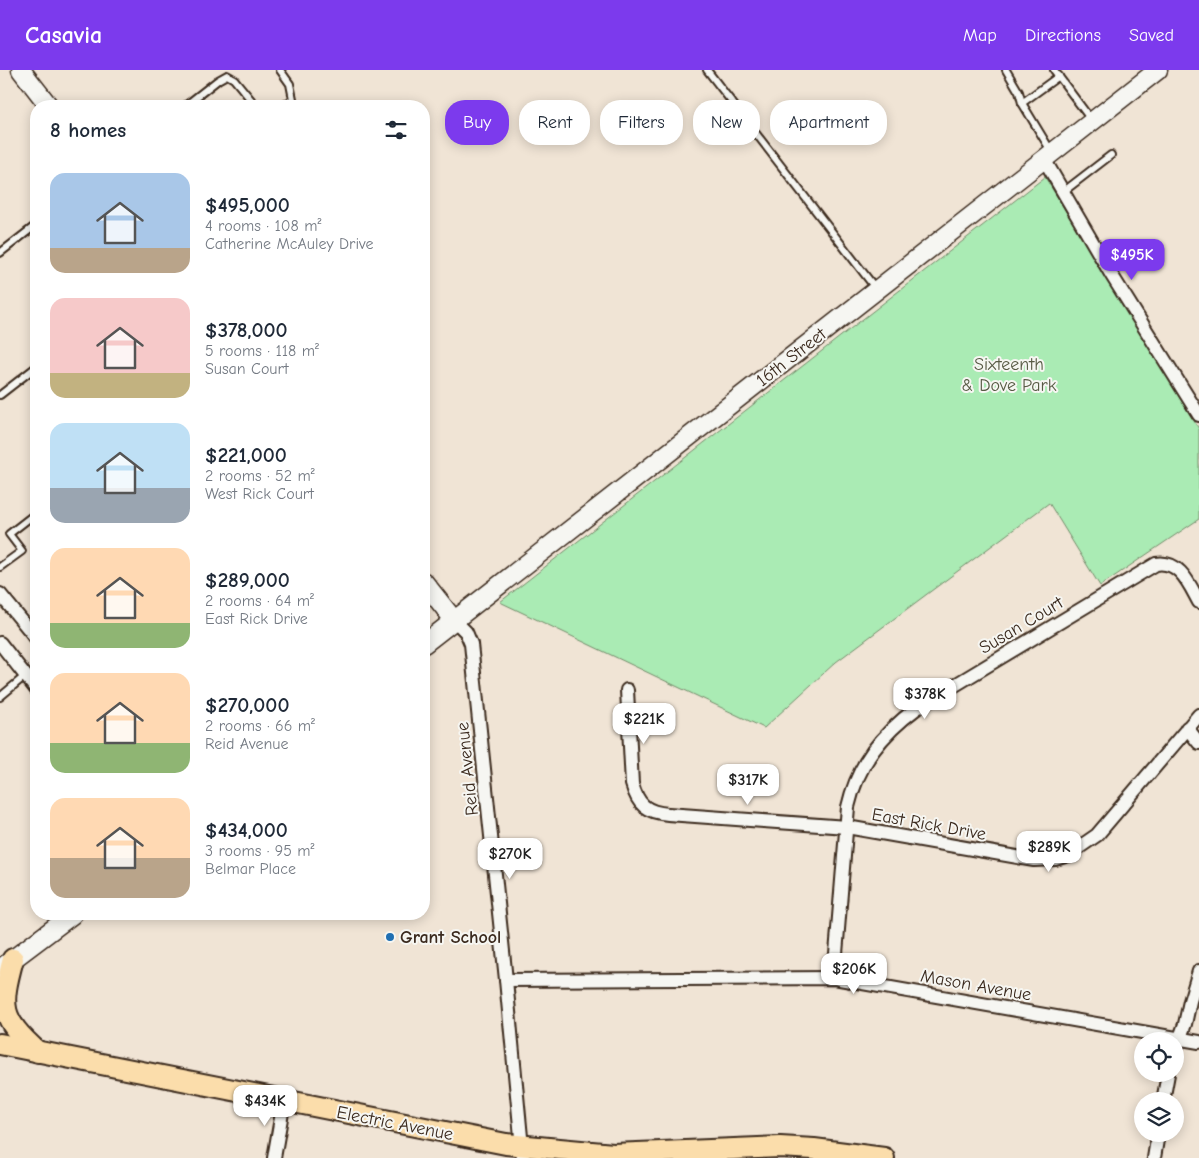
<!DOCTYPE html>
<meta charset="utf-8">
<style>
body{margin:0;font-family:"Comic Neue",sans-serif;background:#f6f6f7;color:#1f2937;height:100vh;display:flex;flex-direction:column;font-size:19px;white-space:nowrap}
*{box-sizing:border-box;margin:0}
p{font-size:16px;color:#747a83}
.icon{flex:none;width:28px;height:28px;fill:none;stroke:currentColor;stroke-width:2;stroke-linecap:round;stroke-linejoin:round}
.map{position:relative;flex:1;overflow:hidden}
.details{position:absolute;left:30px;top:30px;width:400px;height:820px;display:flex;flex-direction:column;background:#fff;border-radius:20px;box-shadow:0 2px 12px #0003}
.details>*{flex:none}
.top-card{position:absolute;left:445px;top:30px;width:475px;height:45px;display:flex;gap:10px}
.tools{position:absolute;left:1134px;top:962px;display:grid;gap:10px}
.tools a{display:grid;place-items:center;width:50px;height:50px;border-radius:50%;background:#fff;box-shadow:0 2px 12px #0003;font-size:25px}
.price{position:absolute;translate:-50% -42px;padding:0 11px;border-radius:10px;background:#fff;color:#222;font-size:16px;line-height:32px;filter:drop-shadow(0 1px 2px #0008)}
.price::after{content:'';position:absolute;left:50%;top:30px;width:15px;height:11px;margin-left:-8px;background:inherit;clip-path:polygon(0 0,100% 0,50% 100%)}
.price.on{background:#7c3aed;color:#fff}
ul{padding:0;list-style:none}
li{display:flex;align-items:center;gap:15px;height:125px;padding:0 20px}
li span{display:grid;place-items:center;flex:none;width:140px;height:100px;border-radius:15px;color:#555}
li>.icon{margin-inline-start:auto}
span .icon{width:60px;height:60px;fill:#fffc;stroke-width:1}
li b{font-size:21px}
h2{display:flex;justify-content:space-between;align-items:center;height:60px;padding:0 20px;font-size:21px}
.tag{padding:0 18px;border-radius:20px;background:#fff;box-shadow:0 2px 12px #0003;font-size:18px;line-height:45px}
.tag.on{background:#7c3aed;color:#fff}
header{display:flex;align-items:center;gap:30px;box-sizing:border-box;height:70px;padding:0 25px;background:#7c3aed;color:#fff}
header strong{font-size:24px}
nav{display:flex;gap:28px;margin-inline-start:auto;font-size:18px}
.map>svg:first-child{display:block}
</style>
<header>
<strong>Casavia</strong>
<nav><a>Map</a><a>Directions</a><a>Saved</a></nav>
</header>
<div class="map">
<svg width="1199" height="1088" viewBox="0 0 1199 1088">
<rect width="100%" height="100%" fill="#f0e4d5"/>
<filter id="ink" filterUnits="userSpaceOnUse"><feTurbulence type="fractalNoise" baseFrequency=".02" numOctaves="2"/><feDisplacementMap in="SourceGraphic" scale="10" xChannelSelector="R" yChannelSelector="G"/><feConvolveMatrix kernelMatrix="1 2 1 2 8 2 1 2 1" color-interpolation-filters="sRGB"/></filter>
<g filter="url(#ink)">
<path fill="#aaebb4" stroke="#728a69" d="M1045 107 1199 359V449L1100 516 1049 433 836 592 764 658 500 532Z"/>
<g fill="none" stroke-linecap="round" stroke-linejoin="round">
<defs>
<g id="lane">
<path d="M280 0 290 14 293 29 283 36"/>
<path d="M707 0 876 219"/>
<path d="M1006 0 1019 22 1022 33 1051 81"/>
<path d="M1054 0 1092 51"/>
<path d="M1022 33 1059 6"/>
<path d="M185 36 218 10 227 5 234 9 256 36"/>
<path d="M1063 122 1111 85"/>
<path d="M0 183 36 155"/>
<path d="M0 325 36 297"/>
<path d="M0 497 22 481 9 464 36 443"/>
<path d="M0 627 25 606"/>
</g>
<g id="street">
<path d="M1044 89 1111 204 1199 345"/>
<path d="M0 524 36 568"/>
<path d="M454 550 466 562 471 574 506 910 523 1088"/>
<path d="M0 573 36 619"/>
<path d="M627 620 632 714C638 735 646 742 668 744L847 757 1034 790 1055 789 1068 785 1097 765 1199 645"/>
<path d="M1187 658 1199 673"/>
<path d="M834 908 848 737C858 693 882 664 917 638L1156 494C1180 490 1189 514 1199 532"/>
<path d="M506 910 834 908 1199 972"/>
<path d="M1175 981 1185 954 1190 931 1199 901"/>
<path d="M1163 1031 1168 1004"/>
<path d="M274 1088 284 1031"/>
<path d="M1154 1088 1158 1064"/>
</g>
<g id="secondary">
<path d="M21 0 49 36"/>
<path d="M424 512 454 550"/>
<path d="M424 574 1158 0"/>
<path d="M0 899 73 844"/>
</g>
<g id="primary">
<path d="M13 889C0 937 0 948 38 982"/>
<path d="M0 974 506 1074 613 1084 780 1077 814 1079 884 1088"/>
</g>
</defs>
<use href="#lane" stroke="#3b2a1e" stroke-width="10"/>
<use href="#street" stroke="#3b2a1e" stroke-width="16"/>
<use href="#secondary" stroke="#3b2a1e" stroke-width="21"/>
<use href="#primary" stroke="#3b2a1e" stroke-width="24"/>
<use href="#lane" stroke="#f6f6f2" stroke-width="6"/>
<use href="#street" stroke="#f6f6f2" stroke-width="12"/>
<use href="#secondary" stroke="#f6f6f2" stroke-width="18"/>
<use href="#primary" stroke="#fbddab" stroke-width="20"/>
</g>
</g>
<circle fill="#1f6fb2" stroke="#f6f6f2" stroke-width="2" cx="390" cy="867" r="5"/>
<g text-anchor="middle" stroke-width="4" stroke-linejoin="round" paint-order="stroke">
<g font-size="18" fill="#3b2a1e" stroke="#f6f6f2">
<text transform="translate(791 287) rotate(-38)" y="6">16th Street</text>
<text transform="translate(1021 555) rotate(-31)" y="6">Susan Court</text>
<text transform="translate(467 699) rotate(-96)" y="6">Reid Avenue</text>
<text transform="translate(929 754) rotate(10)" y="6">East Rick Drive</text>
<text transform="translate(976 915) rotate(10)" y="6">Mason Avenue</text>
<text transform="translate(395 1053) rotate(11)" y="6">Electric Avenue</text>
</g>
<g font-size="18" fill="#575a44" stroke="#f6f6f2">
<text x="1009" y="300">Sixteenth<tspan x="1009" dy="21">&amp; Dove Park</tspan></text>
</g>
<g font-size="18" font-weight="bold" fill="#3b2a1e" stroke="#f6f6f2" text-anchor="start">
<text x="400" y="873">Grant School</text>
</g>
</g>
</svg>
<div class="tools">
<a><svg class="icon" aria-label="locate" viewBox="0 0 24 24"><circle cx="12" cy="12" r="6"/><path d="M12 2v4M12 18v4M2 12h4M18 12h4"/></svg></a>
<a><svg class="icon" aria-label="layers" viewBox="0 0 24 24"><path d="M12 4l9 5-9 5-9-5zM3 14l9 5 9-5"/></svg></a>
</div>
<b class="price on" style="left:1132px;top:211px">$495K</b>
<b class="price" style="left:925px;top:650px">$378K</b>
<b class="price" style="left:644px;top:675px">$221K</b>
<b class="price" style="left:748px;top:736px">$317K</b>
<b class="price" style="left:1049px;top:803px">$289K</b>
<b class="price" style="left:510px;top:810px">$270K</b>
<b class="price" style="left:854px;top:925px">$206K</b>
<b class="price" style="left:265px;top:1057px">$434K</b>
<div class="top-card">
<a class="tag on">Buy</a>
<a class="tag">Rent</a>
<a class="tag">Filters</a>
<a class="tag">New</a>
<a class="tag">Apartment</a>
</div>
<section class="details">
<h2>8 homes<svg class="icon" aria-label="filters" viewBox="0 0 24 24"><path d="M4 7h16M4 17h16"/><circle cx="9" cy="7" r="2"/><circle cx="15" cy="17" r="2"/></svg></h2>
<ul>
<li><span style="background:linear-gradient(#a9c7e8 75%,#b9a48a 0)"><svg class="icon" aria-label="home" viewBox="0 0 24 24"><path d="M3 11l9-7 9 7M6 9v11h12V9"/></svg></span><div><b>$495,000</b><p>4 rooms · 108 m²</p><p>Catherine McAuley Drive</p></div></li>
<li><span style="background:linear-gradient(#f6c9c9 75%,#c2b280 0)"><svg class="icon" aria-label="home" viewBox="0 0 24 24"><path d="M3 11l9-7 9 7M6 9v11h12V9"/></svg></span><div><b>$378,000</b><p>5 rooms · 118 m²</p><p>Susan Court</p></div></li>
<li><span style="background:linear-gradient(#bfe0f5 65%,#9aa5b1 0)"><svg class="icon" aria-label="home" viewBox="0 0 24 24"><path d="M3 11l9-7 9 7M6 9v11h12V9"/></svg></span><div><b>$221,000</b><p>2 rooms · 52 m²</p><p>West Rick Court</p></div></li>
<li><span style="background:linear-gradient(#ffd9b3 75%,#8fb573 0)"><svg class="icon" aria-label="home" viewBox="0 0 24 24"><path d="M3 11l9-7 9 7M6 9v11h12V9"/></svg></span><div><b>$289,000</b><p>2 rooms · 64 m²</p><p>East Rick Drive</p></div></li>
<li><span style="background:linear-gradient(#ffd9b3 70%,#8fb573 0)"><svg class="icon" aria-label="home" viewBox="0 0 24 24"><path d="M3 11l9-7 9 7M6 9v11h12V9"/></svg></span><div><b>$270,000</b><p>2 rooms · 66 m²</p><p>Reid Avenue</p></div></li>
<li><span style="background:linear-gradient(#ffd9b3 60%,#b9a48a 0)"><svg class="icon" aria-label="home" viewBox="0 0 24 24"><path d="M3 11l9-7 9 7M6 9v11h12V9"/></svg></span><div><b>$434,000</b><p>3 rooms · 95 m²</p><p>Belmar Place</p></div></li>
</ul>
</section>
</div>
